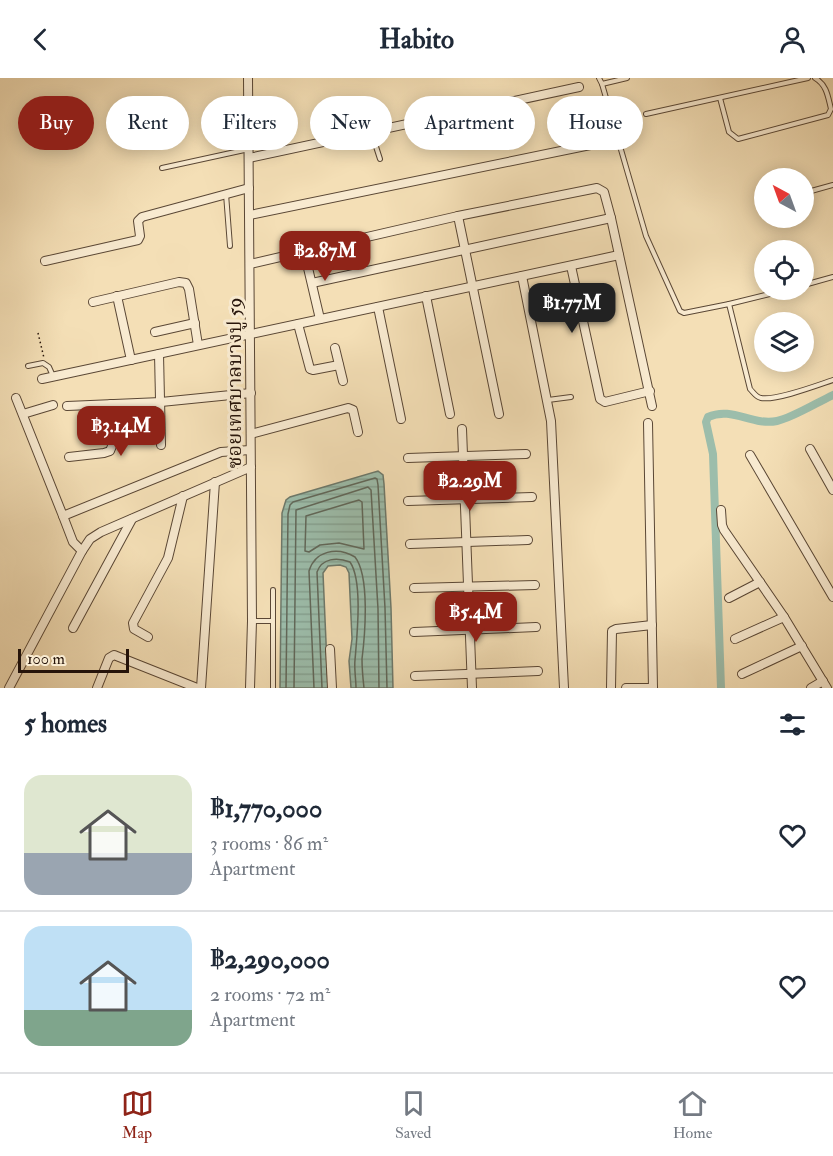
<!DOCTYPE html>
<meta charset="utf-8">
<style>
body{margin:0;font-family:"IM FELL Double Pica","Noto Serif Thai",serif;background:#f2f2f3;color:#1f2937;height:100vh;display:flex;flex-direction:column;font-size:22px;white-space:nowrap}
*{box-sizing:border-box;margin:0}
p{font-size:20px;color:#747a83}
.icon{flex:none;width:33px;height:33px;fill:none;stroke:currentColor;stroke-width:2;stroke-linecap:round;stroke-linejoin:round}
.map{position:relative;height:610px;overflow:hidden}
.sheet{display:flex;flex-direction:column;background:#fff;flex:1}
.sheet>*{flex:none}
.top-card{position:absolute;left:18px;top:18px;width:798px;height:54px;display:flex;gap:12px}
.needle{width:39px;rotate:319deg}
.controls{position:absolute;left:754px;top:90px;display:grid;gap:12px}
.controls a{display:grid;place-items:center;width:60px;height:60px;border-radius:50%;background:#fff;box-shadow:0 3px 15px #0003;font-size:30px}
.scale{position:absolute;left:18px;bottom:15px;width:111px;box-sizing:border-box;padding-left:6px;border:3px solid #26140a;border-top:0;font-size:16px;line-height:21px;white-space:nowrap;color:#26140a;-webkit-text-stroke:4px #f8ead0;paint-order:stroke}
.price{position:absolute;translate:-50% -51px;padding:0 14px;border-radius:12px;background:#8f2418;color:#fff;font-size:20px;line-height:39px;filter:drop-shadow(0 2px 3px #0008)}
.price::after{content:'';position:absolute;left:50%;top:36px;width:18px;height:14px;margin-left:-9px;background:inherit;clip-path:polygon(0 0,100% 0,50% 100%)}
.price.selected{background:#222;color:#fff}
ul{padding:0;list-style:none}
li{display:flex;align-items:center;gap:18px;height:150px;padding:0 24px}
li+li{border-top:2px solid #e0e1e3}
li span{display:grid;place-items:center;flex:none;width:168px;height:120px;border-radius:18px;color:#555}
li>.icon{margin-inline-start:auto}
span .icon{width:72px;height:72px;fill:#fffc;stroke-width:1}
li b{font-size:26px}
h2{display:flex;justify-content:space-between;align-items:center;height:72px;padding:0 24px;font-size:26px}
.tag{padding:0 21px;border-radius:27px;background:#fff;box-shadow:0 3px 15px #0003;font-size:21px;line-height:54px}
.tag.selected{background:#8f2418;color:#fff}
header{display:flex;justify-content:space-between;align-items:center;height:78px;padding:0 24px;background:#fff;font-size:27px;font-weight:700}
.tab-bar{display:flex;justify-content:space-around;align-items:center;height:84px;border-top:2px solid #e0e1e3;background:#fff;font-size:16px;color:#747a83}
.tab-bar a{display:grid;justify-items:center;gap:3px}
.tab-bar .selected{color:#8f2418}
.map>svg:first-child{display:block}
</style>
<header><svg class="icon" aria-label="back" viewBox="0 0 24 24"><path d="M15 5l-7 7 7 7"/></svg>Habito<svg class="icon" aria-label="person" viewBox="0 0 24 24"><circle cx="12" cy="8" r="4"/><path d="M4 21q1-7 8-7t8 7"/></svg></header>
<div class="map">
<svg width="833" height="610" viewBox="0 0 833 610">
<defs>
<pattern id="water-rules" width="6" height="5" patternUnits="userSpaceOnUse" patternTransform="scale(1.5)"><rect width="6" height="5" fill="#9cbdab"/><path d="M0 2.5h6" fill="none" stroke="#86a292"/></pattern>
</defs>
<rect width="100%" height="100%" fill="#f4dfb6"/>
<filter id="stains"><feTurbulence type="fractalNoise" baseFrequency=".00333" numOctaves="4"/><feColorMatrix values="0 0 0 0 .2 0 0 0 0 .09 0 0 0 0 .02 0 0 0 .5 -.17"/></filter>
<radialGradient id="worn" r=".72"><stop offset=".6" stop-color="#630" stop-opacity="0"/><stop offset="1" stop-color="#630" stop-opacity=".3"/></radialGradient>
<path fill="url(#water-rules)" stroke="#6d796b" stroke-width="1.5" d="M378 393 383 397 384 406 391 530 393 610H351L349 583 352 561 349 495 346 489 340 487 328 488 323 495 328 610H280L282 435 286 422 290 419Z"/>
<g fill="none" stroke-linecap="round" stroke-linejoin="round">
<g stroke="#61685a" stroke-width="1.5">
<path d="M359 422 362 424 364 471 339 465 320 467 309 474 305 473 306 438Z"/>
<path d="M286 610 288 436 290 427 293 424 375 400 377 401 378 407 385 530 387 610"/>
<path d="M294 610 296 432 368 409 371 412 378 531 379 610"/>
<path d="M314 610 309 493C315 473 337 468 355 479 370 498 365 557 362 581 362 591 363 601 364 610"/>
<path d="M322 610 317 494C322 480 337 479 350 484 363 503 357 558 355 582 354 591 356 601 356 610"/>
</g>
<path stroke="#9cbdab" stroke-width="8" d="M721 610 713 376 706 344 708 339C732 328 752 348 777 343 792 340 818 324 833 317"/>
<defs>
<g id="lane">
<path d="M599 0 602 6 627 0"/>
<path d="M602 6 646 158 680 233 684 235 729 226 750 311C754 315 756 319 761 320 776 323 818 307 833 302"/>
<path d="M720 20 729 54 738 61 828 37 831 31C828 19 827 7 815 0"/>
<path d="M646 36 808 0"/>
<path d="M612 45 632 40"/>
<path d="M371 53 380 81"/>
<path d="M162 90 249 71"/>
<path d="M804 115 833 107"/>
<path d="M226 116 230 168"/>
<path d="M764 125H765"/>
<path d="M804 207 833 199"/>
<path d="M729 226 786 212"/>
<path d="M28 288 43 285 49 289 53 298"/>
<path d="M548 322 571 319"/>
<path d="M253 543H273"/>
<path d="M273 610V512"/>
</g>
<g id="street">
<path d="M248 0 252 543 250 610"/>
<path d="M249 80 579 9"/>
<path d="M250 137 600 65"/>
<path d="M458 138 499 336"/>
<path d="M304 173 320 241"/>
<path d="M45 183 138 162 140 158 138 143 142 139 249 110"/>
<path d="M250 186 458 138 597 110 604 114 611 140 652 328"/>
<path d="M571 188 600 321 605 324 650 313"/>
<path d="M522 198 551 343 564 610"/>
<path d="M312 205 611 140"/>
<path d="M117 218 131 282"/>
<path d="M426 218 450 336"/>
<path d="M93 224 179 204 186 205 189 211 198 267"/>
<path d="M378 229 401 341"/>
<path d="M298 246 310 291 313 292 339 287"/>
<path d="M155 254 195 245"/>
<path d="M335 270 343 303"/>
<path d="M159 276 161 367"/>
<path d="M42 301 619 177"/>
<path d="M16 320 63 438 221 374 250 372"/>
<path d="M67 328 161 324 251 315"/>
<path d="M23 336 53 327"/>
<path d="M648 345 653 610"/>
<path d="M462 351 472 610"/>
<path d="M251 356 348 330 353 332 358 354"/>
<path d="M810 371 833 412"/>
<path d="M750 377 833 519"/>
<path d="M69 379 104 375 110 373 112 368 111 326"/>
<path d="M408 380 526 376"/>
<path d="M408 423 532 419"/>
<path d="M721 432 722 447 724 452 784 539 827 610"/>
<path d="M63 438 73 464 82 473"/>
<path d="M410 466 528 462"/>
<path d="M414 510 535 507"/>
<path d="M729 520 760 504"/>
<path d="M73 550 132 441"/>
<path d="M414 554 536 549"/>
<path d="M148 559 134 551 133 545 168 480 183 418"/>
<path d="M735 561 784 539"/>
<path d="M330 571 332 610"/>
<path d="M742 596 802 568"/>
<path d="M415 598 538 593"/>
<path d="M9 610 82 473 90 461 101 454 251 389"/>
<path d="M97 610 109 580 114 577 197 610"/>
<path d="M201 610 215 404"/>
<path d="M611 610 612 553 616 551 652 547"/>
<path d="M626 610H653"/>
<path d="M811 610 823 603"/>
</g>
</defs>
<use href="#lane" stroke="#5a4735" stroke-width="6"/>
<use href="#street" stroke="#5a4735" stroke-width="10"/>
<path stroke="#26140a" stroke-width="1.5" stroke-dasharray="1.5 3" stroke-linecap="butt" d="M38 255 44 280"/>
<use href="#lane" stroke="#f8ead0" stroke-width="4"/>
<use href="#street" stroke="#f8ead0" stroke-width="8"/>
</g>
<g text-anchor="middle" stroke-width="6" stroke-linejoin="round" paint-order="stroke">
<g font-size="20" fill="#26140a" stroke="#f8ead0">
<text transform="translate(234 305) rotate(-90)" y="7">ซอยเทศบาลบางปู 59</text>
</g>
</g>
<rect width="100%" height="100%" filter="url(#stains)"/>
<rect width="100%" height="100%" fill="url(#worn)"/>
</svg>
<div class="controls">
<a><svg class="needle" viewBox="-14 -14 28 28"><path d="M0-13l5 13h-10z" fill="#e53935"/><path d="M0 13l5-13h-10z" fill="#747a83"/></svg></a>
<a><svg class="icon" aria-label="locate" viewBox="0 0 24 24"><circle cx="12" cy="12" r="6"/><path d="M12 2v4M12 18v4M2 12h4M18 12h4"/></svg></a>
<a><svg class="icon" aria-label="layers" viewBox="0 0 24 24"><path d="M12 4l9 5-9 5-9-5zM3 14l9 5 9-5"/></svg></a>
</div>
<div class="scale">100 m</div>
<b class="price" style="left:325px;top:204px">฿2.87M</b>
<b class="price selected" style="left:572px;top:256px">฿1.77M</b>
<b class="price" style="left:121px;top:379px">฿3.14M</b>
<b class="price" style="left:470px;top:434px">฿2.29M</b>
<b class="price" style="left:476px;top:565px">฿5.4M</b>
<div class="top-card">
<a class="tag selected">Buy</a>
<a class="tag">Rent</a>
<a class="tag">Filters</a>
<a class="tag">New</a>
<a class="tag">Apartment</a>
<a class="tag">House</a>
</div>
</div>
<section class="sheet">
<h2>5 homes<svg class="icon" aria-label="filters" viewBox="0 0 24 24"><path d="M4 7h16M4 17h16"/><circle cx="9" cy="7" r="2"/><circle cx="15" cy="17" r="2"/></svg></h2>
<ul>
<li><span style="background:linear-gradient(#dfe7d0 65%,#9aa5b1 0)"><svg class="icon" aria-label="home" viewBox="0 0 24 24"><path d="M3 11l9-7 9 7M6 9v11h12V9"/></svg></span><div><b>฿1,770,000</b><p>3 rooms · 86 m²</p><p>Apartment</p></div><svg class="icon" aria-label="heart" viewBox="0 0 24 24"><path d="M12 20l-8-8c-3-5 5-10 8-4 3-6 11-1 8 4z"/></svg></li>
<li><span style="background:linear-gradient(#bfe0f5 70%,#7fa58c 0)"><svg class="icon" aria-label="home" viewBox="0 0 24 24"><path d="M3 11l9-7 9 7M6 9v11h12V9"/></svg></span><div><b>฿2,290,000</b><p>2 rooms · 72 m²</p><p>Apartment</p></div><svg class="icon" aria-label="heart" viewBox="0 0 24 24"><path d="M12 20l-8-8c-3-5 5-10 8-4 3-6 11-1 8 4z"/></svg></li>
</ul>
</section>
<nav class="tab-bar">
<a class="selected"><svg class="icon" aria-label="map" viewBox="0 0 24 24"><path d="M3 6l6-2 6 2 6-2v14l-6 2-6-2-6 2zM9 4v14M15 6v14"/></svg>Map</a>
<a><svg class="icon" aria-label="saved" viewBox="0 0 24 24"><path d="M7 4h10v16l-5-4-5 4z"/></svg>Saved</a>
<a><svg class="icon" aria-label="home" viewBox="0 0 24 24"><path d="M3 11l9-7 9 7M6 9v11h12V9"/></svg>Home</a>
</nav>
